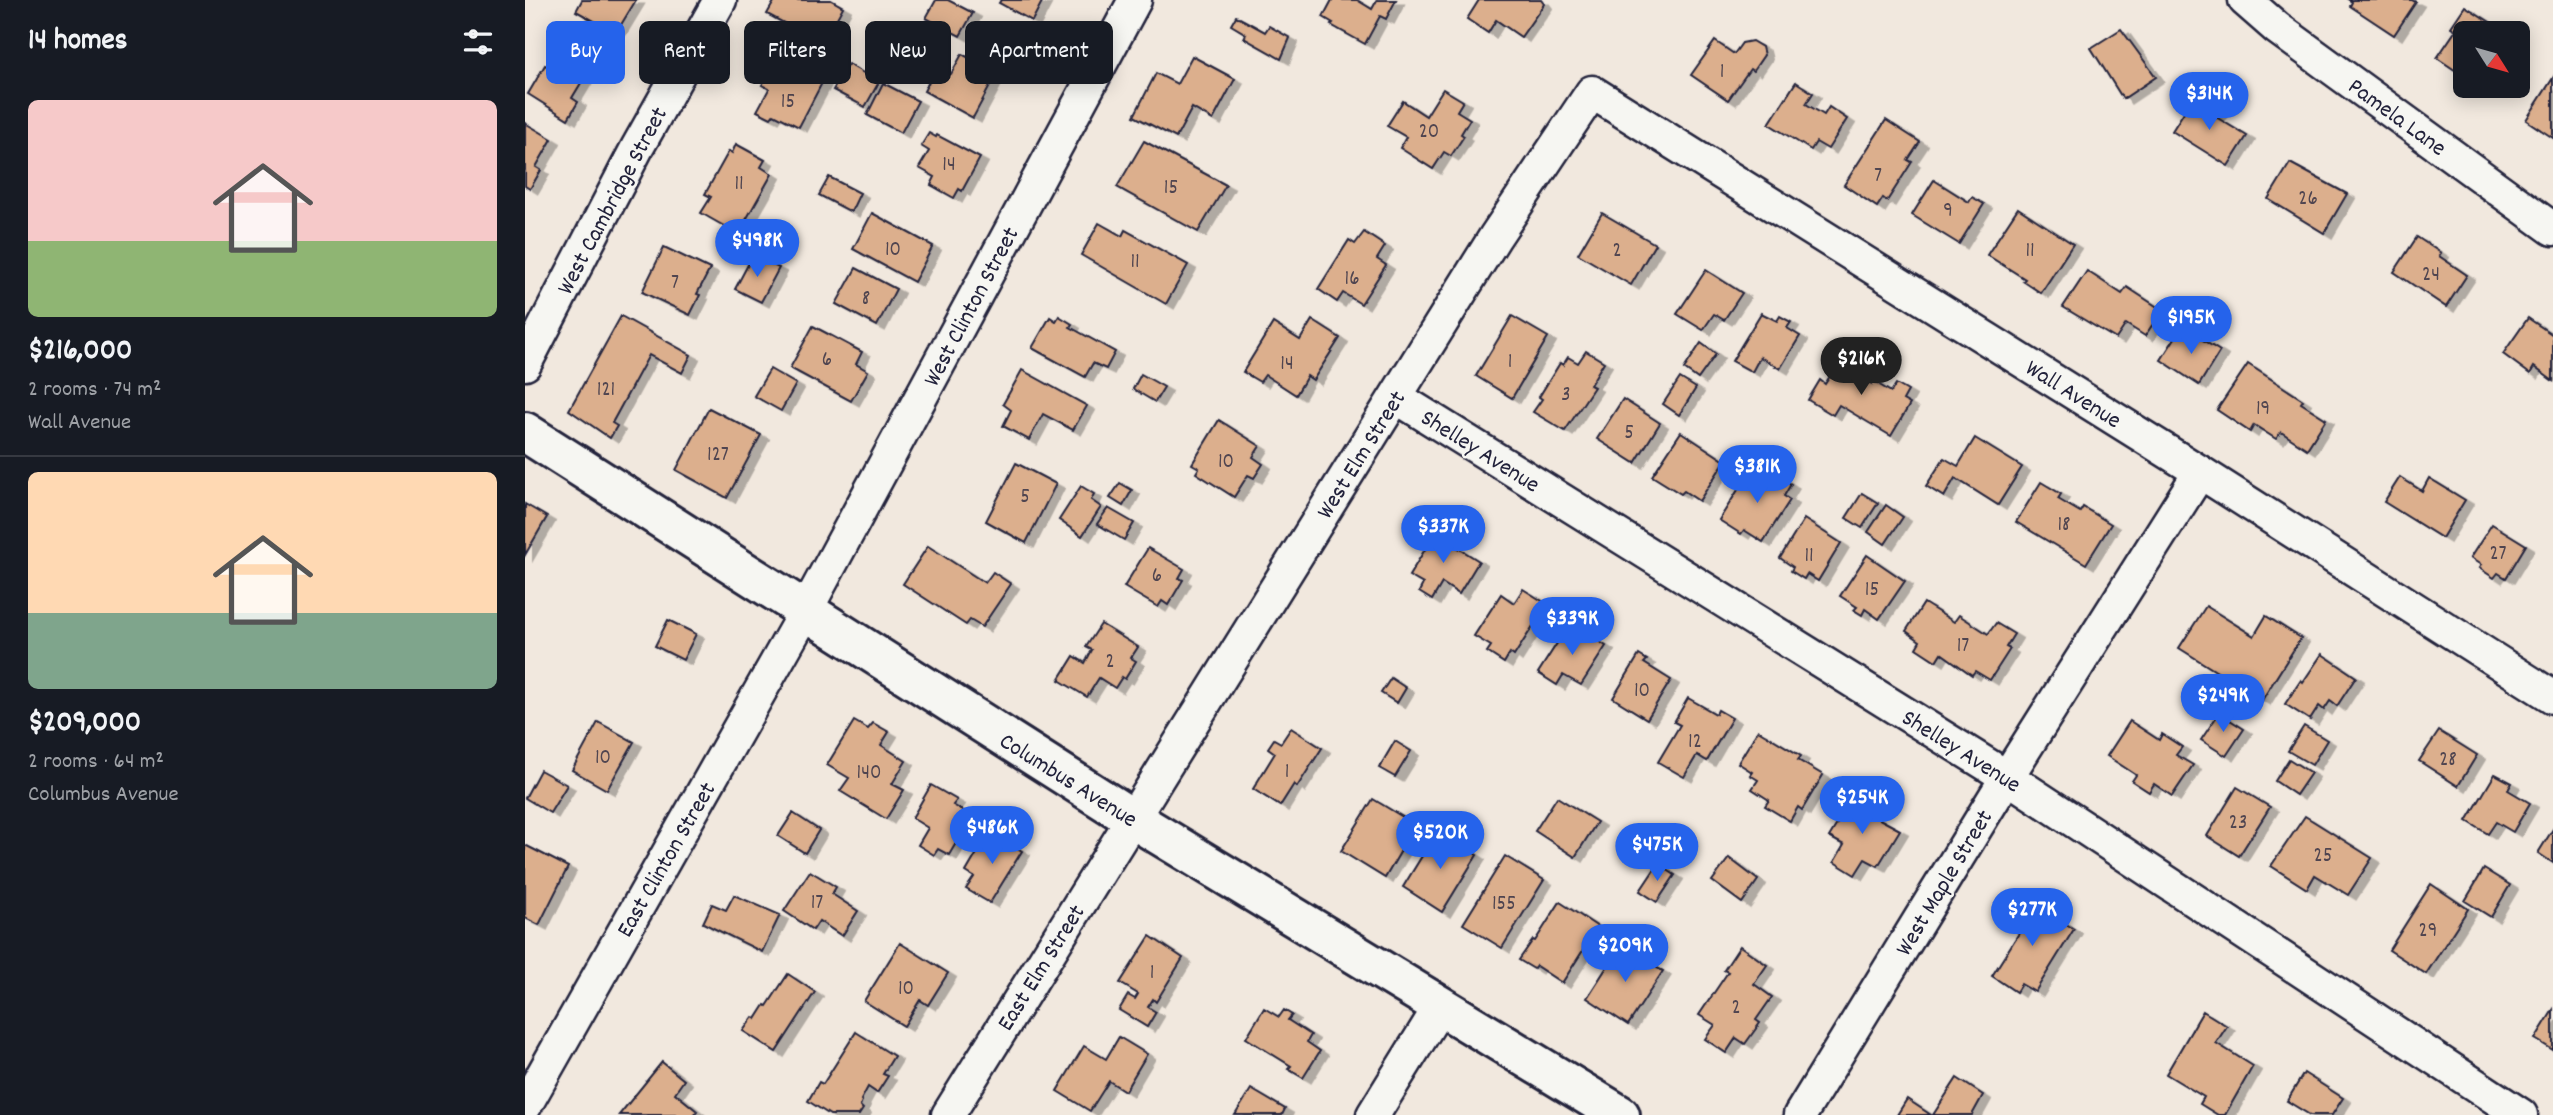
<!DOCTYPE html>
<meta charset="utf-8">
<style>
body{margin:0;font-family:Dekko,sans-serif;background:#242831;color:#f1f3f6;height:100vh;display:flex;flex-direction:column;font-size:26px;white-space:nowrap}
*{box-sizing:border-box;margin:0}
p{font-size:23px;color:#9ea1a6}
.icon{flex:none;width:38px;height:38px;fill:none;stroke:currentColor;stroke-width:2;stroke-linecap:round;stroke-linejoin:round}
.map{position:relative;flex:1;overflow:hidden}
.drawer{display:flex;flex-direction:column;background:#171b24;width:525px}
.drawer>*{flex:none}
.top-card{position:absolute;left:21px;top:21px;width:665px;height:63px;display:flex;gap:14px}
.needle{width:46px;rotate:127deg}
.tools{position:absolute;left:1928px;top:21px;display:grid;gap:14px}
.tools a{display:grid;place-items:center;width:77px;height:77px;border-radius:10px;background:#171b24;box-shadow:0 4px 18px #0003;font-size:35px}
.price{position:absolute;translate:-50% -60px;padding:0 16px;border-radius:24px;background:#2563eb;color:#fff;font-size:23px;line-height:46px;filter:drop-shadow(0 2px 4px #0008)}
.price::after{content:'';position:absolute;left:50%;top:42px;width:21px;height:16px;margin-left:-10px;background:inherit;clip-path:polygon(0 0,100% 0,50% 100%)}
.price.on{background:#222;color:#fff}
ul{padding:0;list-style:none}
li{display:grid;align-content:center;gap:14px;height:371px;padding:0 28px}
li+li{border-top:2px solid #363941}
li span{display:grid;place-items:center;height:217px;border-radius:10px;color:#555}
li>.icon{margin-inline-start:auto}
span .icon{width:126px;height:126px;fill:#fffc;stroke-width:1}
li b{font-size:30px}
h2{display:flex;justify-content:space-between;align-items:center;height:84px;padding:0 28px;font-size:30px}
.chip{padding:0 24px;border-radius:10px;background:#171b24;box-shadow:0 4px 18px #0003;font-size:24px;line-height:63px}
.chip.on{background:#2563eb;color:#fff}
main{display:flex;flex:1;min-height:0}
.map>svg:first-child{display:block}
</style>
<main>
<section class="drawer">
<h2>14 homes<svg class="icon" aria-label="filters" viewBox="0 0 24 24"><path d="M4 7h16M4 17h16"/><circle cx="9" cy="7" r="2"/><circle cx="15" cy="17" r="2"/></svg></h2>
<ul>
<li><span style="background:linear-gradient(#f6c9c9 65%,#8fb573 0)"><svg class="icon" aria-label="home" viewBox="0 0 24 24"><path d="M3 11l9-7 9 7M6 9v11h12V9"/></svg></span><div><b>$216,000</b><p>2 rooms · 74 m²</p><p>Wall Avenue</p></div></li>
<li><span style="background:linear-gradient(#ffd9b3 65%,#7fa58c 0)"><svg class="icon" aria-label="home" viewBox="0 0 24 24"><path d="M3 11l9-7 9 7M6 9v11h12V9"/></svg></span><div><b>$209,000</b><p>2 rooms · 64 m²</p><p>Columbus Avenue</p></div></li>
</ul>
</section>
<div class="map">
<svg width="2028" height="1115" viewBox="0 0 2028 1115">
<defs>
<filter id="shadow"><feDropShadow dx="8" dy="4.5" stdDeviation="0" flood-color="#0004"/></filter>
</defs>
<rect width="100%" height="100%" fill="#f1e8de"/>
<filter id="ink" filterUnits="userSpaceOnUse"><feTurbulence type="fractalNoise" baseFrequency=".0143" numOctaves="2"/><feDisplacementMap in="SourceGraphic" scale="14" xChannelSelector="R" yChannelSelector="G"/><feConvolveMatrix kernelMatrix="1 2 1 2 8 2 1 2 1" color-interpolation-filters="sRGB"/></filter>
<g filter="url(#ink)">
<g fill="#dcaf8d" stroke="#22223b" stroke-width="2" filter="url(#shadow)">
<path d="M57 0H111L91 33 51 11Z"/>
<path d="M250 0H306L318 7 298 44 242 14Z"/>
<path d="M411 0H423L448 13 435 36 401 18Z"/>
<path d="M476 0H518L507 21 474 3Z"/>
<path d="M807 0H832L847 9 852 0H871L861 19 855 16 840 44 806 25 808 23 798 17Z"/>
<path d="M954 0H1016L1019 4 996 37 971 20 963 33 942 19Z"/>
<path d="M1824 0H1887L1891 2 1869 35 1825 6 1827 2Z"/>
<path d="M1940 6 1965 22 1957 33H1941V84L1937 81 1940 77 1912 58 1931 30 1926 27Z"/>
<path d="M711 16 740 32 744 26 765 38 756 59 719 38 721 34 706 25Z"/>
<path d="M1596 29 1631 77 1598 99 1566 48Z"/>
<path d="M1190 41 1209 54 1217 43 1227 41 1237 47 1239 55 1228 71 1225 69 1203 100 1166 75Z"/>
<path d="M35 50 65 68 47 98 53 102 43 119 3 94 20 65 25 67Z"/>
<path d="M437 54 472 73 448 118 399 91 412 66 426 74Z"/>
<path d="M667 56 710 79 688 120 667 108 651 138 609 116 631 73 652 84Z"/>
<path d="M256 59 298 81 274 127 249 114 246 118 232 111 244 89 237 85 249 63 252 65Z"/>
<path d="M323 64 354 82 340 107 308 90Z"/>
<path d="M2028 78V138L2001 120Z"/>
<path d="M1271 82 1288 93 1281 104 1299 115 1304 107 1322 119 1303 149 1291 142 1286 150 1244 124Z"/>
<path d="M358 83 393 101 376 133 342 115Z"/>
<path d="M918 89 938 101 932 111 945 119 936 134 939 136 926 156 919 152 908 169 875 148 881 137 862 126 878 101 901 116Z"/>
<path d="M1669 96 1695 112 1691 117 1722 136 1703 166 1647 131Z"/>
<path d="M1361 120 1395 142 1383 160 1387 162 1362 201 1358 198 1352 207 1319 185Z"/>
<path d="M0 123 27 139 11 167 16 170 5 189 0 186Z"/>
<path d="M404 133 411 137 412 135 455 158 437 191 434 189 429 198 406 185 410 177 394 168 404 151 396 146Z"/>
<path d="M619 141 701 185 673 232 592 187Z"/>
<path d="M211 144 240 160 236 167 247 174 213 234 176 213 186 197 180 194 204 151 207 153Z"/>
<path d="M1765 163 1822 194 1799 233 1743 199Z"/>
<path d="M304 177 335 193 326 212 294 195Z"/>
<path d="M1409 180 1444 202 1447 197 1459 204 1434 244 1387 215Z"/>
<path d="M1493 208 1548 244 1516 293 1498 281 1500 279 1462 255Z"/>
<path d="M347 213 408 246 389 282 328 249Z"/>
<path d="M1077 213 1130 244 1106 285 1053 254Z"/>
<path d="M574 223 597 236 600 230 663 265 641 304 556 255Z"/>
<path d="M839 232 860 246 852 259 861 265 836 304 818 293 812 302 793 289 824 240 830 244Z"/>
<path d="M1892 237 1916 253 1914 256 1942 275 1921 307 1869 272Z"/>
<path d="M139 247 185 269 172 294 175 295 165 315 117 292Z"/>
<path d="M228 255 254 268 236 302 210 289Z"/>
<path d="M331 268 371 289 352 326 311 304Z"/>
<path d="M1181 270 1217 293 1199 320 1189 314 1178 330 1152 314Z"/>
<path d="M1562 271 1597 294 1602 287 1637 310 1620 336 1601 324 1591 339 1538 307Z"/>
<path d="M1236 313 1252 321 1255 316 1266 322 1262 328 1275 336 1255 369 1235 357 1227 372 1207 361Z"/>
<path d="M96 316 166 355 157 373 124 355 87 423 92 426 85 438 44 410Z"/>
<path d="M534 316 547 324 545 327 590 352 581 369 568 363 560 377 507 348 525 317 531 321Z"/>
<path d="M987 316 1023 337 987 398 951 376Z"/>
<path d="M2003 318 2028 335V381L2009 367 2005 374 1978 354Z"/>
<path d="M787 320 815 338 788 380 782 376 771 395 740 375 735 382 718 372 748 323 775 340Z"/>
<path d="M288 326 337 352 331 364 343 371 326 401 265 368Z"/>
<path d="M1657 327 1695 351 1674 385 1636 360Z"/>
<path d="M1176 343 1191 354 1173 379 1159 369Z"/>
<path d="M1061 351 1079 362 1065 385 1069 387 1040 431 1008 412 1017 399 1014 397 1035 363 1038 365 1043 357 1053 363Z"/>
<path d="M1319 354 1337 366 1331 375 1347 384 1348 381 1366 392 1371 384 1383 391 1378 400 1385 404 1366 436 1314 405 1308 415 1283 400 1295 380 1300 384Z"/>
<path d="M1723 364 1778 400 1776 403 1801 419 1782 449 1756 432 1751 439 1729 425 1725 432 1692 410Z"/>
<path d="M245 369 271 384 256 411 229 396Z"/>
<path d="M497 370 562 406 548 430 518 414 504 440 478 426 486 410 478 404Z"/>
<path d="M616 374 639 387 630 402 608 389Z"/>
<path d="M1155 378 1171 388 1154 415 1138 404Z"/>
<path d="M1098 399 1135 423 1110 463 1072 439Z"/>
<path d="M184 408 236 435 202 498 151 470Z"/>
<path d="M694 420 735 446 728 457 738 464 729 478 723 475 709 497 671 473 674 468 667 464Z"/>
<path d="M1156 432 1200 461 1174 501 1159 491 1156 494 1127 476Z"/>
<path d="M1450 438 1497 467 1473 505 1430 478 1419 497 1401 486 1419 458 1433 466Z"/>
<path d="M491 463 531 484 501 543 461 521Z"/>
<path d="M1242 468 1266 484 1259 496 1265 500 1238 542 1219 530 1216 534 1194 520 1223 474 1234 481Z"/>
<path d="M1875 477 1897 491 1904 478 1940 500 1917 538 1859 502Z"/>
<path d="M1516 482 1536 494 1533 499 1555 512 1558 507 1586 524 1561 564 1491 522Z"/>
<path d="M595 483 607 490 598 506 585 498Z"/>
<path d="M556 486 569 494 566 500 576 507 557 536 534 520Z"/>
<path d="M1337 493 1353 503 1337 528 1321 518Z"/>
<path d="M0 504 22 517 0 555Z"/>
<path d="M1361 505 1378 517 1360 544 1343 532Z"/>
<path d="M583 508 609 523 599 540 572 524Z"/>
<path d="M1279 519 1316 543 1293 581 1282 574 1279 579 1266 571 1268 567 1255 558Z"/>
<path d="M1967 524 2001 545 1981 578 1973 573 1969 578 1954 568 1956 565 1945 558Z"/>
<path d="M914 526 931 536 927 544 954 561 934 594 917 583 907 600 894 592 898 584 884 576Z"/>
<path d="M403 546 460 583 468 572 486 584 457 627 445 620 441 625 378 584Z"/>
<path d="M623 548 659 569 654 578 658 580 643 605 637 601 633 607 599 587Z"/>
<path d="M1342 555 1380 581 1354 619 1340 609 1337 615 1329 610 1332 607 1315 596Z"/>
<path d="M998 589 1022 604 989 656 985 653 979 663 962 652 966 646 949 636 976 594 989 603Z"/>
<path d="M1399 603 1429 622 1434 615 1463 634 1471 623 1489 634 1481 647 1485 649 1465 680 1450 671 1447 675 1416 653 1411 661 1391 648 1395 641 1381 631Z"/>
<path d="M1681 606 1729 636 1741 616 1776 638 1737 700 1654 648Z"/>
<path d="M143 620 171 634 158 660 130 646Z"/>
<path d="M1045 623 1081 646 1056 685 1038 675 1032 685 1013 673Z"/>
<path d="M576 624 613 647 606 658 611 661 600 679 597 677 590 688 574 678 562 697 534 680 549 656 560 663 567 650 561 647Z"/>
<path d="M1797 654 1831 677 1812 706 1805 701 1799 710 1794 706 1785 720 1760 704 1776 680 1778 682Z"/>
<path d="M1114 655 1122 660 1119 663 1146 680 1122 719 1088 698Z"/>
<path d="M866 678 881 688 872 703 856 693Z"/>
<path d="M1163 698 1191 714 1193 710 1207 718 1182 761 1172 755 1159 777 1133 762 1155 725 1149 722Z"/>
<path d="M1694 713 1719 729 1701 756 1676 740Z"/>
<path d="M329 721 343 729 348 723 364 732 356 745 381 761 367 784 379 790 361 819 315 791 324 778 302 765Z"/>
<path d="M1605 721 1634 740 1637 734 1657 747 1651 755 1668 765 1647 796 1629 784 1624 792 1607 781 1611 775 1582 756Z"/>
<path d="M73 722 109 742 82 790 47 770Z"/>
<path d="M1779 726 1802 740 1787 765 1763 751Z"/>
<path d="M766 728 797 748 772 787 769 784 755 806 728 789 750 753 743 748 749 739 756 743Z"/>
<path d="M1233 730 1276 756 1273 760 1298 775 1277 810 1273 807 1265 821 1240 806 1244 800 1227 789 1233 780 1225 775 1227 772 1213 763Z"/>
<path d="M1914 731 1952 755 1933 786 1894 761Z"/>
<path d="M870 741 886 751 870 777 854 768Z"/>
<path d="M1764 759 1786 773 1771 795 1750 781Z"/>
<path d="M15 770 42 785 25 813 0 798Z"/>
<path d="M1970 774 1987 783 1983 790 2005 803 1988 832 1971 822 1963 834 1942 821Z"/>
<path d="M406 785 432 800 428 805 447 816 424 855 413 849 409 855 393 845 403 828 387 818Z"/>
<path d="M1712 787 1745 807 1714 856 1682 836Z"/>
<path d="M1330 795 1351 808 1347 815 1375 830 1353 866 1340 859 1330 875 1309 862 1319 845 1304 837Z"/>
<path d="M1032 797 1072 822 1050 857 1010 831Z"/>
<path d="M848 799 891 825 860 878 816 851Z"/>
<path d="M268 813 294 830 280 853 253 836Z"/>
<path d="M1780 816 1847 858 1823 895 1790 875 1782 889 1746 866Z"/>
<path d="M2028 829V863L2013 853Z"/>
<path d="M913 830 952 855 917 912 878 887Z"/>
<path d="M465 831 497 851 465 903 441 889 449 877 441 872Z"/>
<path d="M0 845 43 867 14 925 0 918Z"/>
<path d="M980 856 1019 880 977 948 938 924Z"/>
<path d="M1204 858 1233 880 1217 903 1187 881Z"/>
<path d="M1133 864 1150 875 1132 902 1115 891Z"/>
<path d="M1959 869 1985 885 1966 917 1940 901Z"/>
<path d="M285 871 311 887 307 894 333 911 317 936 294 921 288 930 259 911Z"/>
<path d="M1906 884 1943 909 1901 974 1864 950Z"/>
<path d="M209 895 255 915 237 952 178 923 187 904 201 910Z"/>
<path d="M1503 898 1515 905 1514 907 1549 929 1510 992 1496 984 1491 992 1467 976 1494 933 1485 927Z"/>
<path d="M1035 902 1073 927 1037 983 1011 966 1009 969 994 960 1008 940 1010 941Z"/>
<path d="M625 936 658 958 631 1002 628 999 623 1007 631 1012 622 1027 594 1010 603 995 610 999 613 994 595 983Z"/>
<path d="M1098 942 1112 951 1109 956 1138 971 1103 1025 1062 998Z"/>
<path d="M375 943 423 973 403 1005 395 1000 379 1026 339 1001Z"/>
<path d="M1215 946 1242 965 1229 984 1247 997 1231 1020 1235 1023 1220 1044 1211 1038 1201 1053 1180 1039 1190 1025 1174 1015 1203 972 1199 970Z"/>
<path d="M263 974 290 992 251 1052 218 1031 228 1017 231 1019 240 1005 242 1006Z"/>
<path d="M739 1008 754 1017 759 1010 767 1015 763 1020 786 1035 782 1042 795 1051 778 1078 763 1069 766 1066 721 1038Z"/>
<path d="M2028 1010V1050L2010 1039Z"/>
<path d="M1678 1011 1702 1026 1691 1043 1728 1066 1700 1115H1693L1675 1104 1679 1097 1641 1074Z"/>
<path d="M331 1032 369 1056 358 1074 363 1076 352 1093 343 1087 336 1100 337 1101 335 1106 338 1109 334 1115H305L283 1101 294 1082 298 1084Z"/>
<path d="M594 1037 622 1054 600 1091 584 1081 565 1111 532 1091 559 1046 581 1059Z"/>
<path d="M137 1062 159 1080 150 1093 172 1111 169 1115H94Z"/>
<path d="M1779 1073 1818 1098 1807 1115H1785L1762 1101Z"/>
<path d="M1432 1078 1458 1095 1447 1115H1408Z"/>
<path d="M726 1089 760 1109 757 1115H710Z"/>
<path d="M1382 1099 1406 1115H1372Z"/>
</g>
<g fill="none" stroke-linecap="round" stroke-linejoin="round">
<defs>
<g id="minor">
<path d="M1720 0 1752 28 2028 229"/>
<path d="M0 364 112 148 195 0"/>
<path d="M871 397 1482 777 1996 1115"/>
<path d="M0 1106 280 612 610 0"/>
<path d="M423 1115 970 237 1067 92 1675 472 2028 697"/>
<path d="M848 1115 916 1005"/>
<path d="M1275 1115 1482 777 1675 472"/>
</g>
<path id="tertiary" d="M0 432 608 819 1095 1115"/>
</defs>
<use href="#minor" stroke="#22223b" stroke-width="37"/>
<use href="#tertiary" stroke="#22223b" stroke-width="44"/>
<use href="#minor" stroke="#f6f6f2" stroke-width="32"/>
<use href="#tertiary" stroke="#f6f6f2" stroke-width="38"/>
</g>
</g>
<g text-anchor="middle" stroke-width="5" stroke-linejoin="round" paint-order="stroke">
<g font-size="21" fill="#504550">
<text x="1197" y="77">1</text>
<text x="263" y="107">15</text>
<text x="904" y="137">20</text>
<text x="424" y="170">14</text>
<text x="1353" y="181">7</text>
<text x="214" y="189">11</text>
<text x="646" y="193">15</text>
<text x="1783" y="204">26</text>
<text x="1423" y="216">9</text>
<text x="368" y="255">10</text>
<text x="1092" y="256">2</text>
<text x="1505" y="256">11</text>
<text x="610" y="267">11</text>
<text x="1906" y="280">24</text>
<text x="827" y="284">16</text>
<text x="150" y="288">7</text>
<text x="341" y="304">8</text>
<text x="302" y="365">6</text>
<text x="985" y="367">1</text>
<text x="762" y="369">14</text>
<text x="81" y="395">121</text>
<text x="1041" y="400">3</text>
<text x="1738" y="414">19</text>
<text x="1104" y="438">5</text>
<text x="193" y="460">127</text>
<text x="701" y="467">10</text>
<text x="500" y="502">5</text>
<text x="1539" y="530">18</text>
<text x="1973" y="559">27</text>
<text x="1284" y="561">11</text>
<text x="632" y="581">6</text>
<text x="1347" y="595">15</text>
<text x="1438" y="651">17</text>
<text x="585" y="667">2</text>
<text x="1117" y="696">10</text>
<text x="1170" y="747">12</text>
<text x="78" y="763">10</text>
<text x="1923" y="765">28</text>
<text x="762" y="777">1</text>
<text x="344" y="778">140</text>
<text x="1713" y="828">23</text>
<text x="1798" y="861">25</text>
<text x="292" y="908">17</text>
<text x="979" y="909">155</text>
<text x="1903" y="936">29</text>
<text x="627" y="978">1</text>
<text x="381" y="994">10</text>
<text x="1211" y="1013">2</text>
</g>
<g font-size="24" fill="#22223b" stroke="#f6f6f2">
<text transform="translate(1873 116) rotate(36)" y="8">Pamela Lane</text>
<text transform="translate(86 200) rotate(-62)" y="8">West Cambridge Street</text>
<text transform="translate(445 306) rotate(-62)" y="8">West Clinton Street</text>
<text transform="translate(1549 393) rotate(32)" y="8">Wall Avenue</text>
<text transform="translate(956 450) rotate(32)" y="8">Shelley Avenue</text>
<text transform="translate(835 454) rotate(-58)" y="8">West Elm Street</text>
<text transform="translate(1437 750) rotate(32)" y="8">Shelley Avenue</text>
<text transform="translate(544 779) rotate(32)" y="8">Columbus Avenue</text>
<text transform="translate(140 859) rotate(-60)" y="8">East Clinton Street</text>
<text transform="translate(1418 882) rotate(-59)" y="8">West Maple Street</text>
<text transform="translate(515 967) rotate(-58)" y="8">East Elm Street</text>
</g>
</g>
</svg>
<div class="tools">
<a><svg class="needle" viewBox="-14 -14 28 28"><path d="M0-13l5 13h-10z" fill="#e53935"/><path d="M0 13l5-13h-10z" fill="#9ea1a6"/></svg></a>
</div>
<b class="price" style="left:1684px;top:132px">$314K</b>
<b class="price" style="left:232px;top:279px">$498K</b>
<b class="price" style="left:1666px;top:356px">$195K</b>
<b class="price on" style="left:1336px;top:397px">$216K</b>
<b class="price" style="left:1232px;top:505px">$381K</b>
<b class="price" style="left:918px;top:565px">$337K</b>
<b class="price" style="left:1047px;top:657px">$339K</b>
<b class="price" style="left:1698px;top:734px">$249K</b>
<b class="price" style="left:1337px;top:836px">$254K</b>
<b class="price" style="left:467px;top:866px">$486K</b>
<b class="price" style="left:915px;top:871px">$520K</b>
<b class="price" style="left:1132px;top:883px">$475K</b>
<b class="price" style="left:1507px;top:948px">$277K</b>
<b class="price" style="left:1100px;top:984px">$209K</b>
<div class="top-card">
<a class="chip on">Buy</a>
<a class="chip">Rent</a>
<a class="chip">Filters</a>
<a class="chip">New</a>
<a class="chip">Apartment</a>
</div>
</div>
</main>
